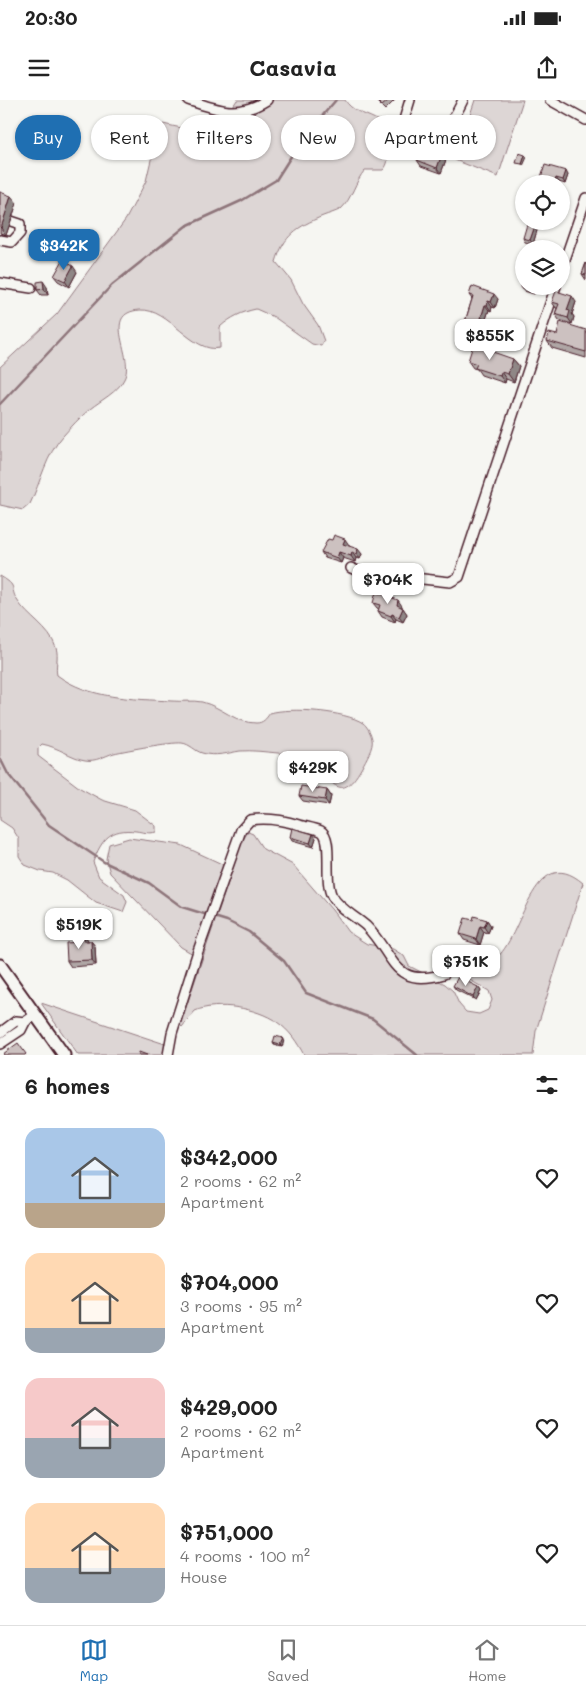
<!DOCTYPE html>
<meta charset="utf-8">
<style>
body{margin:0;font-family:Mali,sans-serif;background:#f2f2f2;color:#222;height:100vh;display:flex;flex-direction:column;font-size:19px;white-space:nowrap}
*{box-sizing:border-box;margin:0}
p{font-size:16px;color:#767676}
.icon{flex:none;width:28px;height:28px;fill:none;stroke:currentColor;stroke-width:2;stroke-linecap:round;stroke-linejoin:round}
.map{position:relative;height:955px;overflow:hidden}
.panel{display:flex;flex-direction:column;background:#fff;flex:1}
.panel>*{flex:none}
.guide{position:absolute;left:15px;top:15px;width:556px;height:45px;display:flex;gap:10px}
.controls{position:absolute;left:515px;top:75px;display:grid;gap:10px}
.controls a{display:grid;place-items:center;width:55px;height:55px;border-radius:50%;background:#fff;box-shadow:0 1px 4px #0004;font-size:25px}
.price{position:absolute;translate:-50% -42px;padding:0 11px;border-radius:10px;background:#fff;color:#222;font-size:16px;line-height:32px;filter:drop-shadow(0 1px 2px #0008)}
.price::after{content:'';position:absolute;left:50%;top:30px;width:15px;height:11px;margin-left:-8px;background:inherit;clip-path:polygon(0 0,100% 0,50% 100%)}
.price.on{background:#1f6fb2;color:#fff}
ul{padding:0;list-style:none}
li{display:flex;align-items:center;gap:15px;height:125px;padding:0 25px}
li span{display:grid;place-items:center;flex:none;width:140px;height:100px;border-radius:15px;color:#555}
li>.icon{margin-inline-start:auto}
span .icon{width:60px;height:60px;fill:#fffc;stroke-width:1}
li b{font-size:21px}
h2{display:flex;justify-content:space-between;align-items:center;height:60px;padding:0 25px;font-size:21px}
.chip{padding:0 18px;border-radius:22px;background:#fff;box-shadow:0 1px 4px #0004;font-size:18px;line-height:45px}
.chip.on{background:#1f6fb2;color:#fff}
.status{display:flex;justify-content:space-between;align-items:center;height:35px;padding:0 25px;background:#fff;direction:ltr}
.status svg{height:14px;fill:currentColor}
header{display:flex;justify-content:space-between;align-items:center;height:65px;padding:0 25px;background:#fff;font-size:22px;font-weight:700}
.dock{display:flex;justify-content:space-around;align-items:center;height:70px;border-top:1px solid #e0e0e0;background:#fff;font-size:14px;color:#767676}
.dock a{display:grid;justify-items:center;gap:2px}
.dock .on{color:#1f6fb2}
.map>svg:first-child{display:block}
</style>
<div class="status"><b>20:30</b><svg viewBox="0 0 49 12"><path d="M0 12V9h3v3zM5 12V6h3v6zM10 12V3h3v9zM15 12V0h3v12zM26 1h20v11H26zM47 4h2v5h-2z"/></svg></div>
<header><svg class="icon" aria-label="menu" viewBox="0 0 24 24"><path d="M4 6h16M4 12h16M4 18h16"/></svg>Casavia<svg class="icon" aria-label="share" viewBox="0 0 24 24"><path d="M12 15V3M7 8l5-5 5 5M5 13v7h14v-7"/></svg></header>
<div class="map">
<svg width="586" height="955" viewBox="0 0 586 955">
<rect width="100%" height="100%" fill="#f6f6f2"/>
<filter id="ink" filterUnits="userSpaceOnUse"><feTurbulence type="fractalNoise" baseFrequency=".02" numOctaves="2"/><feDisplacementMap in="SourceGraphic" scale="10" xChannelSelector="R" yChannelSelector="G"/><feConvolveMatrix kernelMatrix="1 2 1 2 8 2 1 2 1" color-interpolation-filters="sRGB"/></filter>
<g filter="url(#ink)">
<g fill="#ddd6d5" stroke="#947a80">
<path d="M237 0H345C358 22 395 10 389 52 388 59 388 65 383 70H365C355 81 352 99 341 109 336 112 328 114 323 116 297 127 284 135 276 162L291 180 303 204 318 225 324 241 321 246 312 244 274 217 256 209C242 212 231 217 220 227V248C192 254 169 208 140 210 99 213 136 257 124 279 118 292 101 300 90 309 80 317 71 327 63 336 46 355 41 381 30 404L23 410 0 405V267L57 214 126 119 146 81 158 30 163 24 214 35Z"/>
<path d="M475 0H523L498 77 455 60Z"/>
<path d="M0 476C19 487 9 487 17 500 27 517 50 528 56 548 59 556 55 567 57 575 89 599 133 599 172 601 181 602 193 600 202 602 222 607 235 623 256 623 263 623 266 619 270 613 290 607 345 611 363 623 367 626 371 633 372 639 374 647 366 659 362 667 338 711 329 672 307 659 298 654 287 654 278 653 266 652 252 650 240 651 228 653 215 657 202 653 195 651 190 644 182 643 170 642 127 650 114 653 104 656 96 662 85 660 72 658 58 647 42 644L38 648V656L80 688 102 700 135 710 156 726V732C149 734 143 732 136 731 110 728 102 739 93 762L99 777 124 795 127 802 123 812 96 803 67 780 53 773 40 771 25 765 19 756V739L12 728 0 720Z"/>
<path d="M248 732 253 734 263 749 293 765 332 810 348 832 367 844 393 849 404 856 409 866 445 884 453 891 459 904 466 912 479 914 488 910 492 900 489 891 468 879 463 873 466 864C475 861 486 865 495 859 523 839 532 740 583 783L536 931 533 955H304C297 942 290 931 277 922 257 908 218 901 195 911L182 927 180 925 242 741Z"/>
<path d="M129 738 181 745 224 765 193 854 181 847 110 773 106 759 109 744Z"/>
<path d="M41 903 168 945 165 955H78Z"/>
</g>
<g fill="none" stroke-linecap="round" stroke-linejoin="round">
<g stroke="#8e747a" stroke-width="2.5">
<path d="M0 304 112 185 186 126 241 101 276 80 302 39 336 0"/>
<path d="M0 658 8 674 49 725 104 762 149 783 182 807 227 821 249 832 284 861 306 893 373 919 417 955"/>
</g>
<defs>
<g id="minor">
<path d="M188 0C219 10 237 19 267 0"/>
<path d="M410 0 403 23C432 53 449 30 463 0"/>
<path d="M550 0 586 20"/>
<path d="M0 140 12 142 20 133V124L11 121"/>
<path d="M561 171 586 98"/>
<path d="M0 183 31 188"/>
<path d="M351 468 367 475 396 473 414 478 450 482 459 477 556 186"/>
<path d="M0 933 16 921 25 922"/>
<path d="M0 944 21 930 25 922 35 915"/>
<path d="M168 955 172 933 198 851 241 730 250 720C267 717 283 720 299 725 306 727 314 728 321 731 334 738 323 781 332 796 339 809 355 816 366 826 395 855 392 889 444 874L449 866"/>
</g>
<path id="major" d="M0 865 64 955"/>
</defs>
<use href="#minor" stroke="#4a1f2b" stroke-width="12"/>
<use href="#major" stroke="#4a1f2b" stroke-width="15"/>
<use href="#minor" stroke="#f6f6f2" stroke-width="9"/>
<use href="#major" stroke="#f6f6f2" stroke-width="11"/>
</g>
<g fill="#afa6a5" stroke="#4a1f2b">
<path d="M375 0H395L385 10Z"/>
<path d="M418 43 412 54 402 49 399 46Z"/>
<path d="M443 51 447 57 441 73 421 66 417 60Z"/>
<path d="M568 75 565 84 559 82 558 84H554L544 80 541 77Z"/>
<path d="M0 92 17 103 6 135 0 133Z"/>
<path d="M538 127 533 144 525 142 523 138Z"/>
<path d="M524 156V173L520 172 518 169Z"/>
<path d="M586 163V180L582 174Z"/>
<path d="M77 172 69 187 58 181 54 176Z"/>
<path d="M524 186H537L534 194 524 191 521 187Z"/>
<path d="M47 187 48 195H41L37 190Z"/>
<path d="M469 195 498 199 495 208 492 207 491 211 489 210 485 222 488 225 485 233 469 228 465 222 472 199Z"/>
<path d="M552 202H576L572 214 574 217 572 224 559 220 555 214 557 208H556Z"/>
<path d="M586 230V258L552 248 547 241 557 235Z"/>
<path d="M513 259 519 266 514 282 506 279 505 283 481 275 477 269 473 268 468 261Z"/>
<path d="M349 445V446L362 454 360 459 356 458 355 462 343 458 341 463 325 458 321 452Z"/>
<path d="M373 503 402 506V507L407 514 403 522 396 519 395 522 382 517 378 511 379 509 377 508Z"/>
<path d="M327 690 331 696 329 705 303 701 299 696Z"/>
<path d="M290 737 316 738 313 747 292 741Z"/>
<path d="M473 820H487L491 826 488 833 484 832 480 845 464 840 460 834Z"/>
<path d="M84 834 88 841H91L95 846 96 865 71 867 67 861Z"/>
<path d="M453 886 478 887 481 891 476 900 456 890Z"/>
<path d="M283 938 284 940 282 947 274 945 273 943Z"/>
</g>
<g fill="#8f8786" stroke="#4a1f2b">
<path d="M415 39 418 43 412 54 409 51Z"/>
<path d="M443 51 447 57 441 73 437 68Z"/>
<path d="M525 55 527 57 523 66 522 64Z"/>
<path d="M566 71 568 75 565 84 563 80Z"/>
<path d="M556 78 559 82 558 84H557L555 81Z"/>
<path d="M11 96 17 103 6 135 1 128Z"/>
<path d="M536 123 538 127 533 144 530 140Z"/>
<path d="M73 166 77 172 69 187 65 181Z"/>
<path d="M43 181 47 187 48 195 44 189Z"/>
<path d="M533 186H537L534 194 532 190Z"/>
<path d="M494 194 498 199 495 208 491 202Z"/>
<path d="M572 196 576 202 572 214 574 217 572 224 568 218 567 210Z"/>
<path d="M488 201 492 207 491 211 487 205Z"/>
<path d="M485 205 489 210 485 222 488 225 485 233 481 228V218Z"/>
<path d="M513 259 519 266 514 282 508 274Z"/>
<path d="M501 272 506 279 505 283 500 276Z"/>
<path d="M345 439 349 445 347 449 343 444Z"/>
<path d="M358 449 362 454 360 459 356 454Z"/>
<path d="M339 452 343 458 341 463 337 458Z"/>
<path d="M352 452 356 458 355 462 351 456Z"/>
<path d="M398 500 402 506 401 511 397 505Z"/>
<path d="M403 508 407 514 403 522 399 517Z"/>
<path d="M392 514 396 519 395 522 391 516Z"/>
<path d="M327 690 331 696 329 705 325 700Z"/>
<path d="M313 734 316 738 313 747 310 743Z"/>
<path d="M487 820 491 826 488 833 484 827Z"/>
<path d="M480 826 484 832 480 845 476 839Z"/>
<path d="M84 834 88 840V847L84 841Z"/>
<path d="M91 841 95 846 96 865 92 860Z"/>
<path d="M478 887 481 891 476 900 473 897Z"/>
<path d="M283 938 284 940 282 947 280 945Z"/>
</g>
<g fill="#ccc1c0" stroke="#4a1f2b">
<path d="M376 0H389L382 6Z"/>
<path d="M405 34 415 39 409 51 399 46Z"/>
<path d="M423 43 443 51 437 68 417 60Z"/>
<path d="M519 53 525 55 522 64 516 63Z"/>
<path d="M545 65 566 71 563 80 556 78 555 81 541 77Z"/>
<path d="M0 92 11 96 1 128 0 127Z"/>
<path d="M528 121 536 123 530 140 523 138Z"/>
<path d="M522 156H524V170L518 169Z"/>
<path d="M63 160 73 166 65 181 54 176Z"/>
<path d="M586 163V175L582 174Z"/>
<path d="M524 179V186H533L532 190 521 187Z"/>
<path d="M43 181 44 189 37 190V182Z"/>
<path d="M472 186 494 194 491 202 488 201 487 205H485L481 218 484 219 481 228 465 222 473 196 469 195Z"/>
<path d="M556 191 572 196 567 210 570 211 568 218 555 214 559 204 552 202Z"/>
<path d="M560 222 586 230V252L547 241 549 233 557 235Z"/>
<path d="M473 245 513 259 508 274 501 272 500 276 475 268 477 264 468 261Z"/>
<path d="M334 435 345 439 343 444 358 449 356 454 352 452 351 456 339 452 337 458 321 452 328 439 332 440Z"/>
<path d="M376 492 398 500 397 505 403 508 399 517 392 514 391 516 378 511 380 505 373 503Z"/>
<path d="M301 686 327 690 325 700 299 696Z"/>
<path d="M292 728 313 734 310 743 290 737Z"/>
<path d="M474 816 487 820 484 827 480 826 476 839 460 834 465 818 473 820Z"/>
<path d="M84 834V841H91L92 860 67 861 66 843 79 842 78 835Z"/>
<path d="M458 877 478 887 473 897 453 886Z"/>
<path d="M275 936 283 938 280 945 273 943Z"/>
<path d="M18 943 26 954 25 955H4L3 954Z"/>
<path d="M139 952 147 955H139Z"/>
</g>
</g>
</svg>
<div class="controls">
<a><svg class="icon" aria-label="locate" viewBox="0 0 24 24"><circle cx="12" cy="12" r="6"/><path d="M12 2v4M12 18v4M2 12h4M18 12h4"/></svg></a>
<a><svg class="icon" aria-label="layers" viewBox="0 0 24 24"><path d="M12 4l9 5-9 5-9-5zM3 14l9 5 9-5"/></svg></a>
</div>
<b class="price on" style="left:64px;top:171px">$342K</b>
<b class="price" style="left:490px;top:261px">$855K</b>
<b class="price" style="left:388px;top:505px">$704K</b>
<b class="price" style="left:313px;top:693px">$429K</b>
<b class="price" style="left:79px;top:850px">$519K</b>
<b class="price" style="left:466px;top:887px">$751K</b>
<div class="guide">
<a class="chip on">Buy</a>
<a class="chip">Rent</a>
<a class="chip">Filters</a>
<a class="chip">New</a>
<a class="chip">Apartment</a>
</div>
</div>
<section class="panel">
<h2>6 homes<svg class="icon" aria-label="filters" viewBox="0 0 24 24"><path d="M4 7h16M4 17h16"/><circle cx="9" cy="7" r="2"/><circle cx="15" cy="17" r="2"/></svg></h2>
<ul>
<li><span style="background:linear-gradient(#a9c7e8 75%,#b9a48a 0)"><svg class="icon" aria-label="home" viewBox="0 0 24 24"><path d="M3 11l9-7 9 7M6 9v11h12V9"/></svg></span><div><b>$342,000</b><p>2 rooms · 62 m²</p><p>Apartment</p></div><svg class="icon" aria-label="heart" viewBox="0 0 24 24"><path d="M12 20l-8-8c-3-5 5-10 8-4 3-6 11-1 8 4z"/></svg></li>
<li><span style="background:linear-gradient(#ffd9b3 75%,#9aa5b1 0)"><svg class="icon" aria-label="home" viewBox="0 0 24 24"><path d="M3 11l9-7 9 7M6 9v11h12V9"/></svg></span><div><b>$704,000</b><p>3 rooms · 95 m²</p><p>Apartment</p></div><svg class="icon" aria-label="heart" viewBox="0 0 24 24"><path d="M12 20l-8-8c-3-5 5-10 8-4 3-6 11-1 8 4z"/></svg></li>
<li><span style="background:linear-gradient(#f6c9c9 60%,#9aa5b1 0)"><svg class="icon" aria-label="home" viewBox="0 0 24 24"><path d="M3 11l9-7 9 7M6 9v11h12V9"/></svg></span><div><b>$429,000</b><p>2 rooms · 62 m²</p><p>Apartment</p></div><svg class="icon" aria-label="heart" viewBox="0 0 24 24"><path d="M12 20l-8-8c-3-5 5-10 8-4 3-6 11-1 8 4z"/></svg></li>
<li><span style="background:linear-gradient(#ffd9b3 65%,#9aa5b1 0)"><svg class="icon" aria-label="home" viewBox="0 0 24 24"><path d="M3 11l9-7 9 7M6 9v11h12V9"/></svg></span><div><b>$751,000</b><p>4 rooms · 100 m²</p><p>House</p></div><svg class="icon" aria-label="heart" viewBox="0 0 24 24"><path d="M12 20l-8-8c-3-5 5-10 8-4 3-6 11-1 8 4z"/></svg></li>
</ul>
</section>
<nav class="dock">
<a class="on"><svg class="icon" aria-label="map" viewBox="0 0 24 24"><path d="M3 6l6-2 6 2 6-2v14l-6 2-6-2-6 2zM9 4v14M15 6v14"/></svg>Map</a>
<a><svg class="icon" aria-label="saved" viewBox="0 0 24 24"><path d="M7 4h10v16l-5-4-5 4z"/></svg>Saved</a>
<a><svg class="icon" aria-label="home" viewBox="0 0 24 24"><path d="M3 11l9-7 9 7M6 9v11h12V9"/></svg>Home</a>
</nav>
